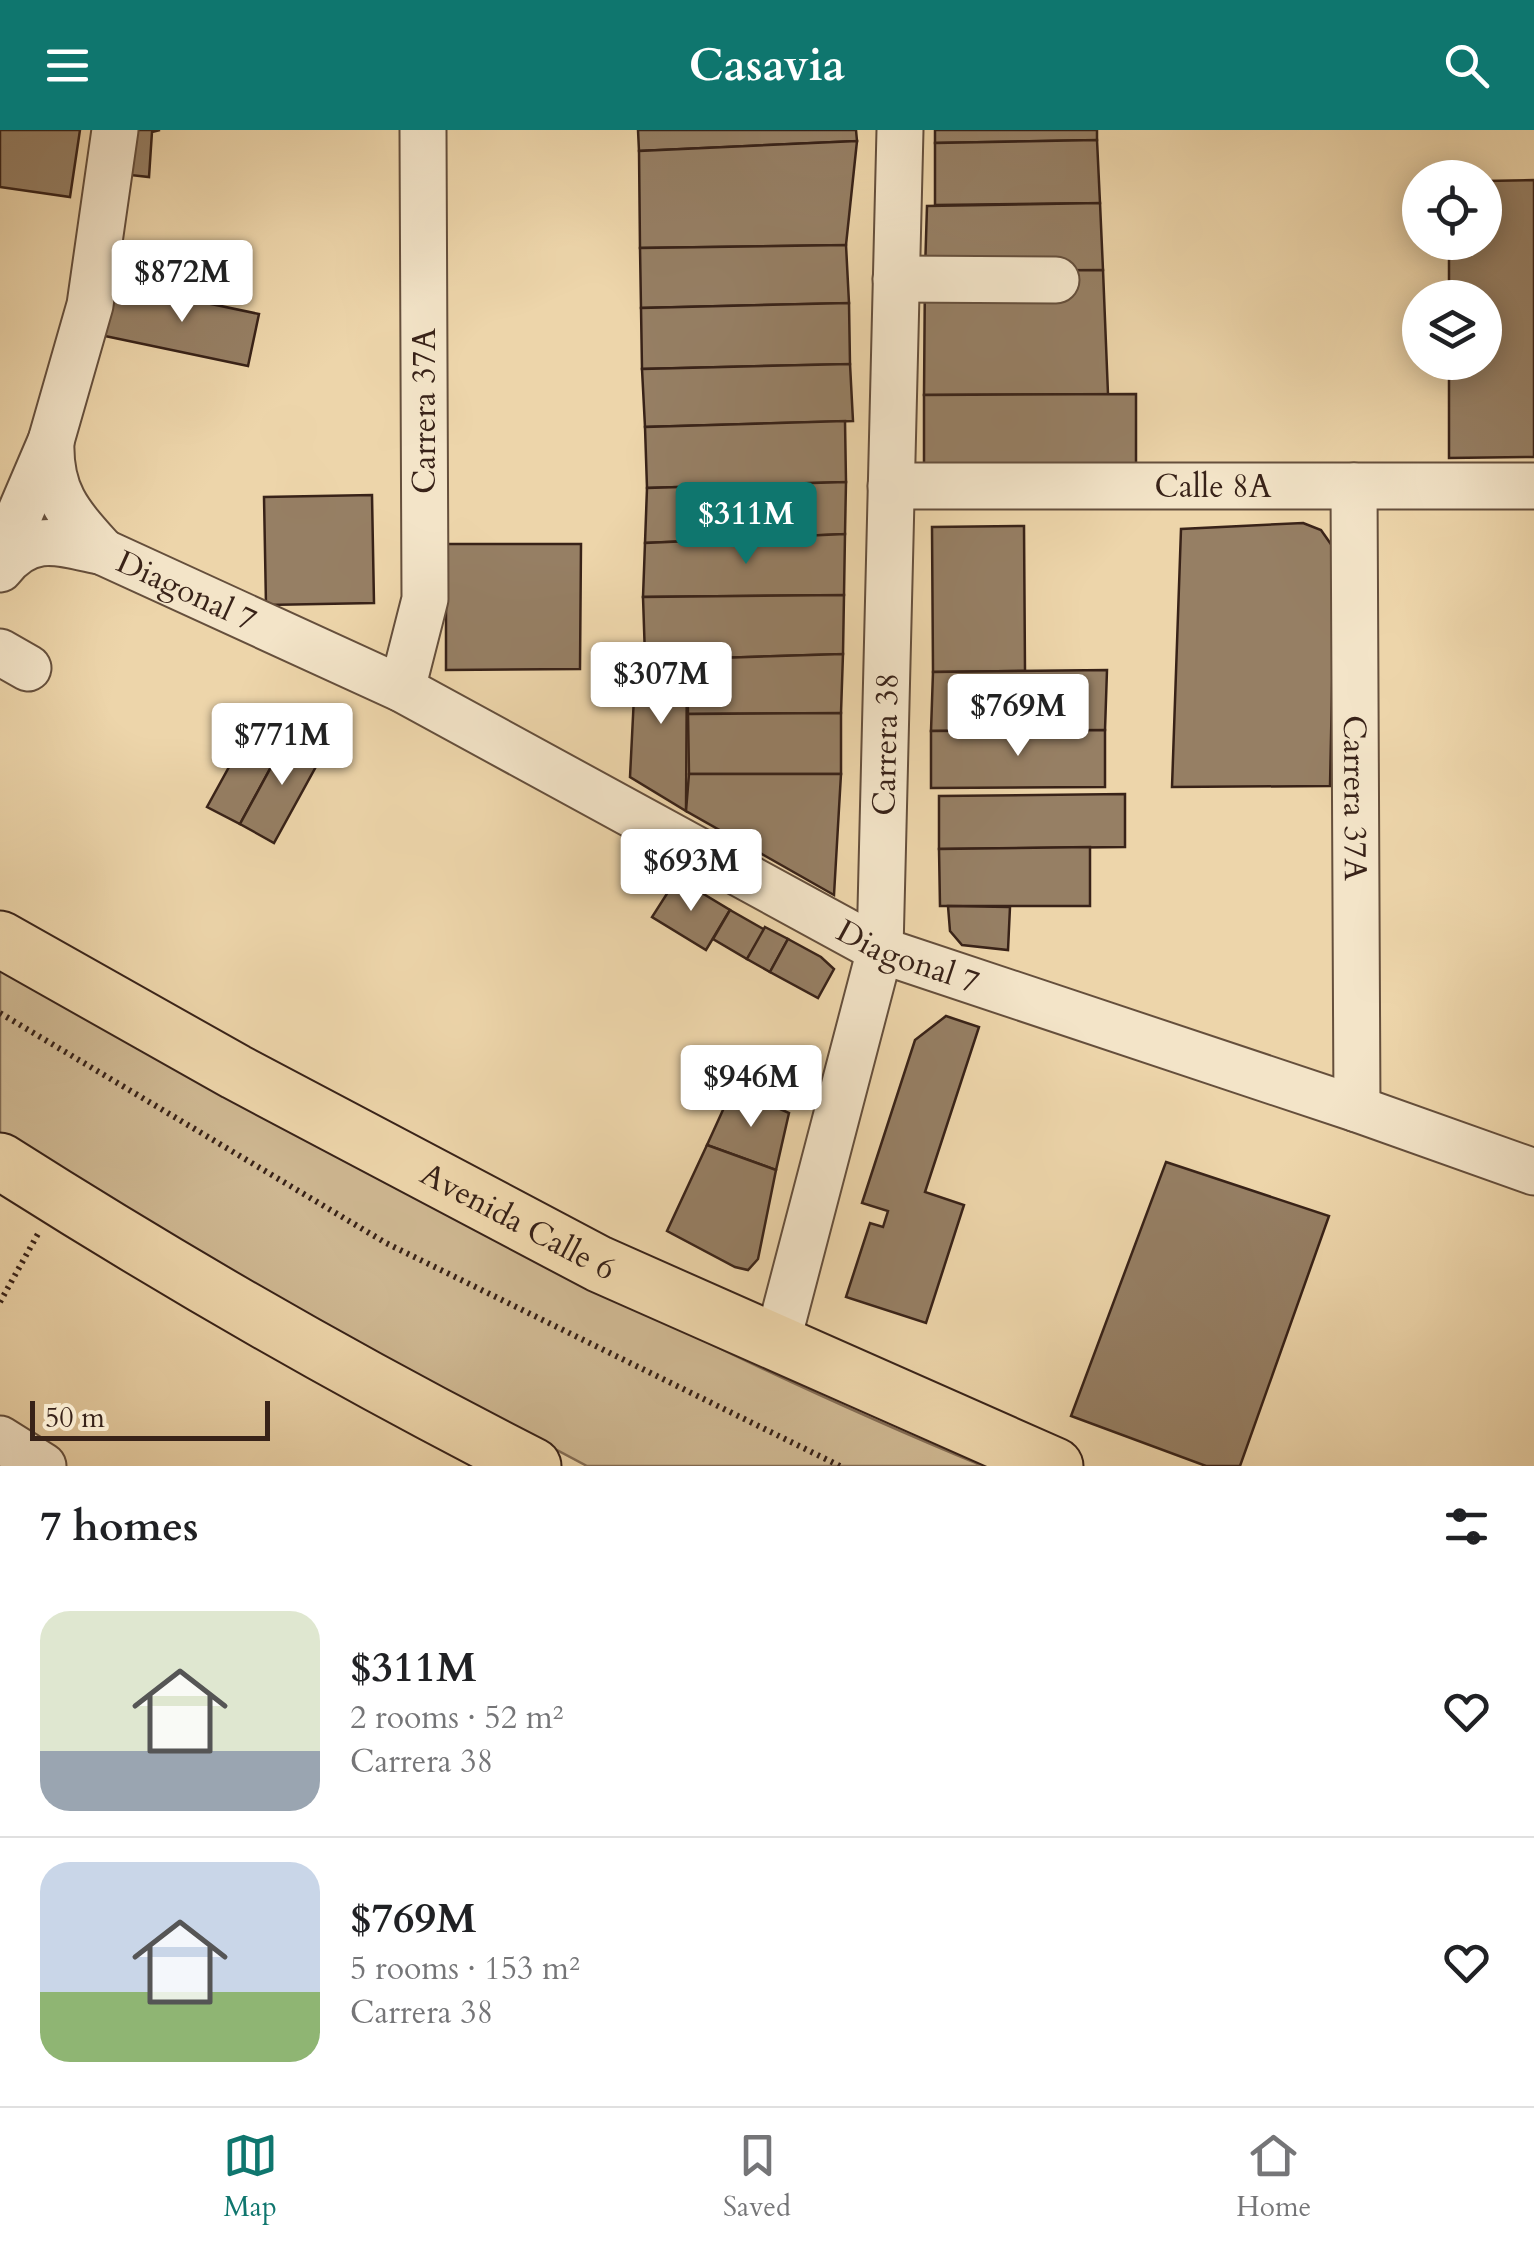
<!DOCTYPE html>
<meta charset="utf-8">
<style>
body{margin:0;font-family:Cardo,serif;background:#f2f2f2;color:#202124;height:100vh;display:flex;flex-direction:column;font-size:38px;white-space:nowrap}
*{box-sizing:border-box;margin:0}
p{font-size:32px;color:#757577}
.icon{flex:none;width:55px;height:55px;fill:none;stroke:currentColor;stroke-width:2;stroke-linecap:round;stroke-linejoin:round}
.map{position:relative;height:1336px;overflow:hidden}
.sheet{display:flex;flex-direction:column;background:#fff;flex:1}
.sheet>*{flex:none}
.controls{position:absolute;left:1402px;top:30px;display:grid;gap:20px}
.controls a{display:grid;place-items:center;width:100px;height:100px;border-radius:50%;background:#fff;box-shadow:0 5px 25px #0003;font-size:50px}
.scale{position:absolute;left:30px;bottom:25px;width:240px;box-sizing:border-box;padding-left:10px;border:5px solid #382218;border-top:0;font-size:28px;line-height:35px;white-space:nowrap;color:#382218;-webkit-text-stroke:8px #f3e4c8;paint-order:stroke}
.price{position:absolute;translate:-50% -85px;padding:0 22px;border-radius:10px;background:#fff;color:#222;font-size:32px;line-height:65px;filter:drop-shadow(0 2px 5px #0008)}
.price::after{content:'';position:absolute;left:50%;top:60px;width:30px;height:22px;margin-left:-15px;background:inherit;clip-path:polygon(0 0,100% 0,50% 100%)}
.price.current{background:#0f766e;color:#fff}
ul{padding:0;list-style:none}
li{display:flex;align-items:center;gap:30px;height:250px;padding:0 40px}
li+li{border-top:2px solid #e0e0e0}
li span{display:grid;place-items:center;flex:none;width:280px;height:200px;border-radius:30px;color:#555}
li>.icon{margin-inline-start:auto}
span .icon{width:120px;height:120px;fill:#fffc;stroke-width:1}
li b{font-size:42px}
h2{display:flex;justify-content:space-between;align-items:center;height:120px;padding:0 40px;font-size:42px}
header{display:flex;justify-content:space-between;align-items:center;height:130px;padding:0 40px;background:#0f766e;color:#fff;font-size:45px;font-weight:600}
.dock{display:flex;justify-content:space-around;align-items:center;height:140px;border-top:2px solid #e0e0e0;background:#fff;font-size:28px;color:#757577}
.dock a{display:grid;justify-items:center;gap:5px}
.dock .current{color:#0f766e}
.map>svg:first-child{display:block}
</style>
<header><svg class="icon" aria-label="menu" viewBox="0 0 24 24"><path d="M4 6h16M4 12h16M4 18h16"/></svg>Casavia<svg class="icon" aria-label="search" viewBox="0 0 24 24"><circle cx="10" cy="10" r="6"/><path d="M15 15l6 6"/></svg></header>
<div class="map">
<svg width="1534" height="1336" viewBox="0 0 1534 1336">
<rect width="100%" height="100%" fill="#edd5aa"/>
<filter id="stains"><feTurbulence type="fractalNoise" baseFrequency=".002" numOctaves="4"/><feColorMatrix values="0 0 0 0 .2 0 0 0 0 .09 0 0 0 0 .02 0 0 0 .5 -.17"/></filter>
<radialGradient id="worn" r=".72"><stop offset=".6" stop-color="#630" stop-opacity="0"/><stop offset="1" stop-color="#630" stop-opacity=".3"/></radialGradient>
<path fill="#ceb791" stroke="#836c54" stroke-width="2.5" d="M0 836C321 1014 643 1196 983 1336H587L218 1140 0 1003Z"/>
<g fill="#967f64" stroke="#382218" stroke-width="2.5">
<path d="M0 0H80L70 67 0 57Z"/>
<path d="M134 0H160L152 2 149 47 130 45Z"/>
<path d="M638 0H856L857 11 639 21Z"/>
<path d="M935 0H1097V10L935 13Z"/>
<path d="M1097 10 1100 73 935 75V13Z"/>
<path d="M857 11 846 115 640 118 639 21Z"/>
<path d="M1534 50V327L1449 328V232H1485V168H1449V112H1485V51Z"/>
<path d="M1100 73 1103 140 925 141 927 76Z"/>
<path d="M846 115 849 173 641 178 640 118Z"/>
<path d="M1103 140 1108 264 924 265 925 141Z"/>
<path d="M116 154 259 184 248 236 105 206Z"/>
<path d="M849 173 850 234 642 239 641 178Z"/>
<path d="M850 234 853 291 645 297 642 239Z"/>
<path d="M1136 264V341L924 343V265Z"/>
<path d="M845 291 846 352 647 358 645 297Z"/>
<path d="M846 352 845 404 645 413 647 358Z"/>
<path d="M372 365 374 473 266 475 264 367Z"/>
<path d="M1303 393 1321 400 1335 420 1330 656 1172 657 1181 399Z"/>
<path d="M1024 396 1025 541 933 542 932 397Z"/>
<path d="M845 404 844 465 643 467 645 413Z"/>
<path d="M446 414H581L580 539 446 540Z"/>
<path d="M844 465 843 524 687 529 645 527 643 467Z"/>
<path d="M843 524 841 583 688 584 687 529Z"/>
<path d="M636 526 687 529 686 681 630 647Z"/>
<path d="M1107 540 1105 600 931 601 933 542Z"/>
<path d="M841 583V644H689L688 584Z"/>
<path d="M257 586 289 604 240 694 207 677Z"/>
<path d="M1105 600V657L931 658V601Z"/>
<path d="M289 604 324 622 274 713 240 694Z"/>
<path d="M689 644H841L834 765 686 681Z"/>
<path d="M1125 664V717L939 719V666Z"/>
<path d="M1090 717V776H940L939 719Z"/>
<path d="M677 748 730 780 706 820 652 787Z"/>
<path d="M948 776 1010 777 1008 820 962 815 950 801Z"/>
<path d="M730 780 765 800 747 829 713 809Z"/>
<path d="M765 797 788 809 770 842 747 829Z"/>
<path d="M788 809 821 827 834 839 818 868 770 842Z"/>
<path d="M946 886 979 897 925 1062 964 1075 926 1193 846 1167 870 1093 883 1097 888 1081 862 1073 915 910Z"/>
<path d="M733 958 789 983 776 1040 707 1015Z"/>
<path d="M707 1015 776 1040 758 1129 748 1140 735 1137 667 1101Z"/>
<path d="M1166 1032 1329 1086 1240 1336H1206L1071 1286Z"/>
</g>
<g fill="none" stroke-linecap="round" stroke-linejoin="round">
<defs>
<g id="minor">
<path d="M896 149 1056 150"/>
<path d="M51 311C49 364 70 385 103 422"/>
<path id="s1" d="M891 356H1534"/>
<path id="s2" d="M1354 356 1357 979"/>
<path d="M0 430 51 311 90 175 115 0"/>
<path id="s3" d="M0 439C30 400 61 413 103 422L402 559 880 820 1357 979 1534 1042"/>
<path d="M0 522 28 538"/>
<path d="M402 559 425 469 423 0"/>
<path id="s4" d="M777 1213 880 820 900 0"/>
<path d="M0 1309 43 1336"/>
</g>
<g id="major">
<path id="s5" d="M0 809 236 942 599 1134 1055 1336"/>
<path d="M0 1031C173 1141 350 1243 533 1336"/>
</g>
</defs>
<use href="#minor" stroke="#654f3c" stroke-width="49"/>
<use href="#major" stroke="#382218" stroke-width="59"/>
<g stroke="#382218" stroke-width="6" stroke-dasharray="2.5 5" stroke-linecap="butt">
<path d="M0 883 386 1113 840 1336"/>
<path d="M0 1172 39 1102"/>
</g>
<use href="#minor" stroke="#f3e4c8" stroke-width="45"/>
<use href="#major" stroke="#edd5aa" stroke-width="55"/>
</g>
<g text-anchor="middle" stroke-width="10" stroke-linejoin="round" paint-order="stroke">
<g font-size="32" fill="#382218" stroke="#f3e4c8">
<text transform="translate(424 281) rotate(-90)" y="11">Carrera 37A</text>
<text dy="11" stroke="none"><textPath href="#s1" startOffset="322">Calle 8A</textPath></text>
<text dy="11" stroke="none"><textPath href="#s3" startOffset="205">Diagonal 7</textPath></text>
<text dy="11" stroke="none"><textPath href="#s4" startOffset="612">Carrera 38</textPath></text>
<text dy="11" stroke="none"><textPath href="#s2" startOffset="312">Carrera 37A</textPath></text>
<text dy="11" stroke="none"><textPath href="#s3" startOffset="1015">Diagonal 7</textPath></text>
<text dy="11" stroke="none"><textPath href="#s5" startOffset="590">Avenida Calle 6</textPath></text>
</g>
</g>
<rect width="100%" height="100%" filter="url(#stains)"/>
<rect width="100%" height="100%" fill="url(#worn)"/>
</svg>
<div class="controls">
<a><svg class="icon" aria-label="locate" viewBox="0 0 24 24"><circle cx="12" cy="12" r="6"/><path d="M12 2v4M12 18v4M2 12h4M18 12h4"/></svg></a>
<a><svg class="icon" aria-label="layers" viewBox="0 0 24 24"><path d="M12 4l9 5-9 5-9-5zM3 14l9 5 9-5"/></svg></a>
</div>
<div class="scale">50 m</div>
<b class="price" style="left:182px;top:195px">$872M</b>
<b class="price current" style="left:746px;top:437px">$311M</b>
<b class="price" style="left:661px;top:597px">$307M</b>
<b class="price" style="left:1018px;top:629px">$769M</b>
<b class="price" style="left:282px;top:658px">$771M</b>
<b class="price" style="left:691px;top:784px">$693M</b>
<b class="price" style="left:751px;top:1000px">$946M</b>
</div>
<section class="sheet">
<h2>7 homes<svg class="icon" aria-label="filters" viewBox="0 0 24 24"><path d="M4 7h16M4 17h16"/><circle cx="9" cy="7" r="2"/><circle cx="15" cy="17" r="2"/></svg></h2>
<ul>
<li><span style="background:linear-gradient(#dfe7d0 70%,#9aa5b1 0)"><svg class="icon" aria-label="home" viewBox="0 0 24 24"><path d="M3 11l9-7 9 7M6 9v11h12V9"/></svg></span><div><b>$311M</b><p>2 rooms · 52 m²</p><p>Carrera 38</p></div><svg class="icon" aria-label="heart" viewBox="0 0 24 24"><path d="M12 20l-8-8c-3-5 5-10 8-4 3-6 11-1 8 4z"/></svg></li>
<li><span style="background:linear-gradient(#c9d6e8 65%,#8fb573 0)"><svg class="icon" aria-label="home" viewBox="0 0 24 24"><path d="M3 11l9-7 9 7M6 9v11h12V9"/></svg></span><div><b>$769M</b><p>5 rooms · 153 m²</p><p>Carrera 38</p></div><svg class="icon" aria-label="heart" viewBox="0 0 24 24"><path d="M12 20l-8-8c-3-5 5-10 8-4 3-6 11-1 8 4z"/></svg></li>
</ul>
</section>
<nav class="dock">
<a class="current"><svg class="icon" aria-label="map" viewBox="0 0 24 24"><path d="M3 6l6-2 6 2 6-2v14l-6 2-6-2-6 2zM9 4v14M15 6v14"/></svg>Map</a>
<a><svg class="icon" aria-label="saved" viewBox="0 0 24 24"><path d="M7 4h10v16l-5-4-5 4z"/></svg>Saved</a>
<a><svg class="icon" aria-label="home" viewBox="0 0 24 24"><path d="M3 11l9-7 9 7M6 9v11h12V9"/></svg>Home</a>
</nav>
